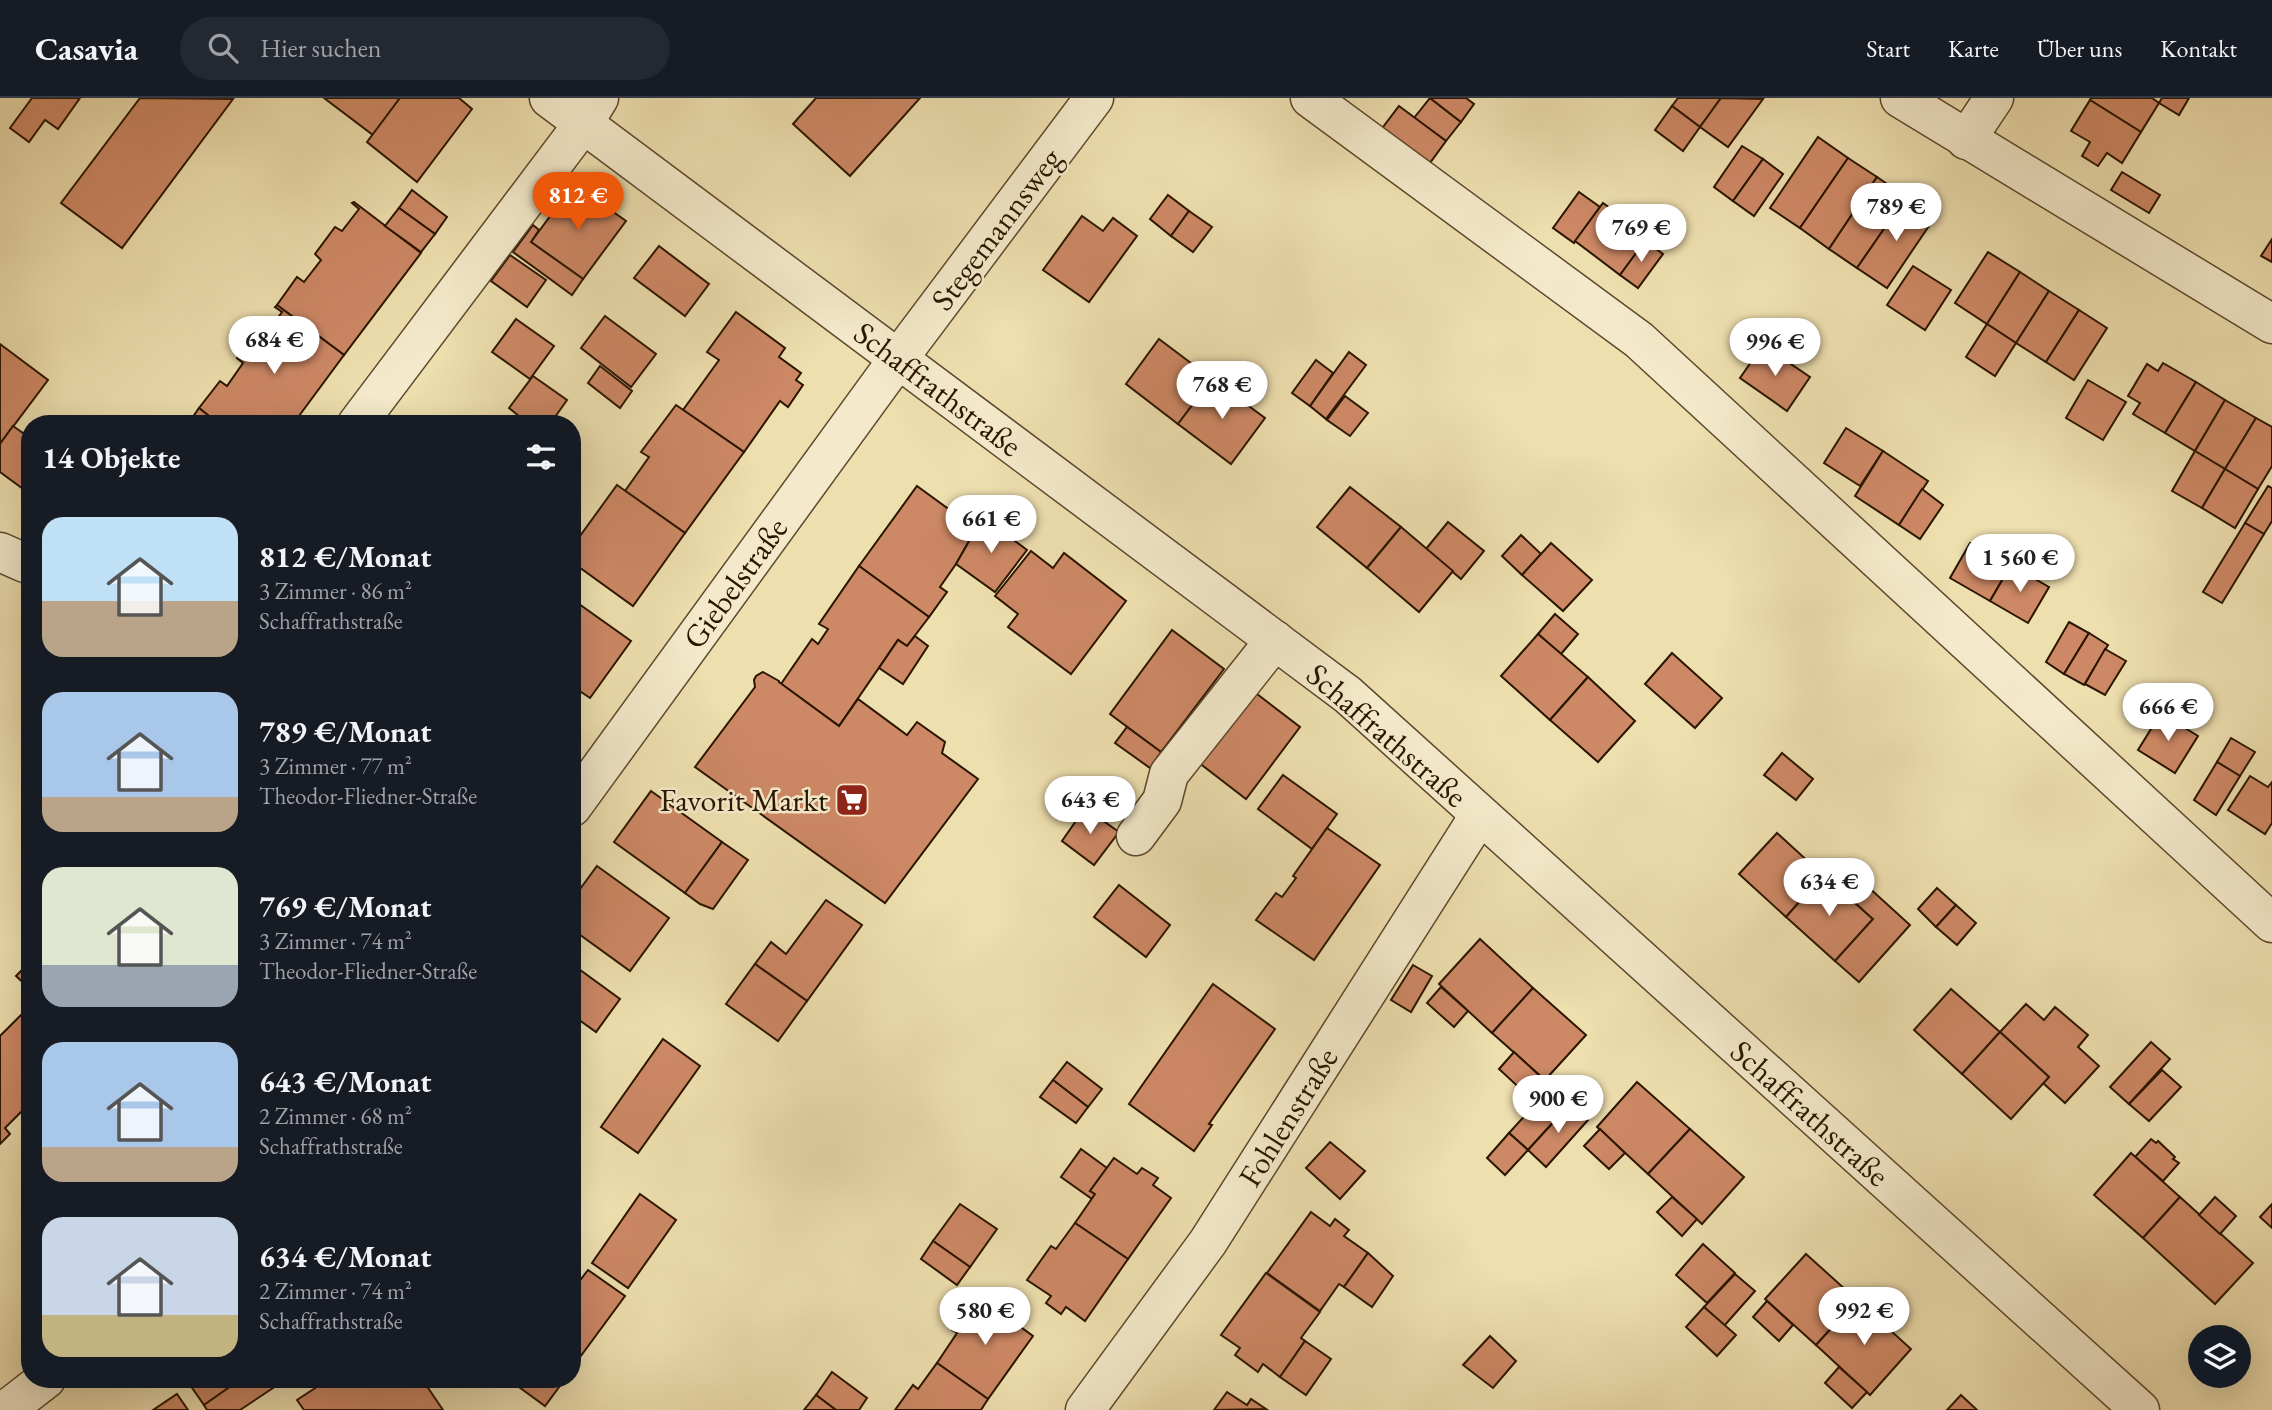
<!DOCTYPE html>
<html lang="de">
<meta charset="utf-8">
<style>
body{margin:0;font-family:"EB Garamond",serif;background:#242831;color:#f1f3f6;height:100vh;display:flex;flex-direction:column;font-size:26px;white-space:nowrap}
*{box-sizing:border-box;margin:0}
p{font-size:23px;color:#9ea1a6}
.icon{flex:none;width:38px;height:38px;fill:none;stroke:currentColor;stroke-width:2;stroke-linecap:round;stroke-linejoin:round}
.map{position:relative;flex:1;overflow:hidden}
.sheet{position:absolute;left:21px;top:317px;width:560px;height:973px;display:flex;flex-direction:column;background:#171b24;border-radius:28px;box-shadow:0 7px 28px #0002}
.sheet>*{flex:none}
.fabs{position:absolute;left:2188px;top:1227px;display:grid;gap:14px}
.fabs a{display:grid;place-items:center;width:63px;height:63px;border-radius:50%;background:#171b24;box-shadow:0 7px 28px #0002;font-size:35px}
.price{position:absolute;translate:-50% -60px;padding:0 16px;border-radius:24px;background:#fff;color:#222;font-size:23px;line-height:46px;filter:drop-shadow(0 2px 4px #0008)}
.price::after{content:'';position:absolute;left:50%;top:42px;width:21px;height:16px;margin-left:-10px;background:inherit;clip-path:polygon(0 0,100% 0,50% 100%)}
.price.current{background:#ea580c;color:#fff}
ul{padding:0;list-style:none}
li{display:flex;align-items:center;gap:21px;height:175px;padding:0 21px}
li span{display:grid;place-items:center;flex:none;width:196px;height:140px;border-radius:21px;color:#555}
li>.icon{margin-inline-start:auto}
span .icon{width:84px;height:84px;fill:#fffc;stroke-width:1}
li b{font-size:30px}
h2{display:flex;justify-content:space-between;align-items:center;height:84px;padding:0 21px;font-size:30px}
header{display:flex;align-items:center;gap:42px;box-sizing:border-box;height:98px;padding:0 35px;background:#171b24;border-bottom:2px solid #363941}
header strong{font-size:33px}
nav{display:flex;gap:38px;margin-inline-start:auto;font-size:24px}
.search{width:490px;height:63px;background:#242831;display:flex;align-items:center;gap:18px;box-sizing:border-box;padding:0 24px;border-radius:38px;color:#9ea1a6;font-size:26px}
.map>svg:first-child{display:block}
</style>
<header>
<strong>Casavia</strong>
<div class="search"><svg class="icon" aria-label="search" viewBox="0 0 24 24"><circle cx="10" cy="10" r="6"/><path d="M15 15l6 6"/></svg>Hier suchen</div>
<nav><a>Start</a><a>Karte</a><a>Über uns</a><a>Kontakt</a></nav>
</header>
<div class="map">
<svg width="2272" height="1312" viewBox="0 0 2272 1312">
<rect width="100%" height="100%" fill="#eedfaf"/>
<filter id="stains"><feTurbulence type="fractalNoise" baseFrequency=".00286" numOctaves="4"/><feColorMatrix values="0 0 0 0 .2 0 0 0 0 .09 0 0 0 0 .02 0 0 0 .5 -.17"/></filter>
<radialGradient id="worn" r=".72"><stop offset=".6" stop-color="#630" stop-opacity="0"/><stop offset="1" stop-color="#630" stop-opacity=".3"/></radialGradient>
<g fill="#cd8865" stroke="#2a1500" stroke-width="2">
<path d="M32 0H80L58 31 45 22 29 44 10 30Z"/>
<path d="M140 0 233 1 122 150 61 105Z"/>
<path d="M324 0H400L373 37Z"/>
<path d="M400 0H459L472 11 417 84 367 44Z"/>
<path d="M816 0H920L850 78 793 26Z"/>
<path d="M1430 0 1461 24 1446 43 1414 20Z"/>
<path d="M1430 0H1466L1474 6 1461 24Z"/>
<path d="M1678 0H1721L1700 29 1672 8Z"/>
<path d="M1721 0 1763 1 1728 49 1700 29Z"/>
<path d="M2091 0H2152L2159 5 2141 34 2090 2Z"/>
<path d="M2162 0H2189L2179 17 2159 5Z"/>
<path d="M2090 2 2141 34 2122 65 2107 55 2098 68 2082 58 2090 44 2071 33Z"/>
<path d="M1399 8 1446 43 1427 69 1380 33Z"/>
<path d="M1672 8 1700 29 1683 53 1655 32Z"/>
<path d="M1818 39 1848 60 1800 130 1770 110Z"/>
<path d="M1742 48 1763 61 1733 103 1714 89Z"/>
<path d="M1848 60 1877 79 1829 151 1800 130Z"/>
<path d="M1763 61 1783 76 1754 118 1733 103Z"/>
<path d="M2122 74 2160 97 2149 115 2111 92Z"/>
<path d="M1877 79 1906 99 1857 170 1829 151Z"/>
<path d="M574 86 626 123 583 181 531 144Z"/>
<path d="M412 92 447 119 435 136 399 110Z"/>
<path d="M1579 94 1600 109 1574 145 1553 130Z"/>
<path d="M1168 97 1189 113 1171 138 1150 121Z"/>
<path d="M1906 99 1935 119 1887 190 1857 170Z"/>
<path d="M354 104 421 155 344 257 277 207 297 179 304 184 321 162 315 156 335 129 342 133 359 111 352 105Z"/>
<path d="M1603 105 1649 138 1620 177 1575 143Z"/>
<path d="M399 110 435 136 421 154 385 128Z"/>
<path d="M1189 113 1212 129 1193 154 1171 138Z"/>
<path d="M1082 118 1103 133 1113 120 1137 138 1089 204 1043 172Z"/>
<path d="M533 127 539 132 531 144 583 181 572 197 513 154Z"/>
<path d="M2272 141V164L2261 158Z"/>
<path d="M1645 143 1663 156 1638 190 1620 177Z"/>
<path d="M659 148 709 186 685 218 634 180Z"/>
<path d="M1988 154 2020 174 1987 226 1955 205Z"/>
<path d="M510 157 546 182 527 209 491 183Z"/>
<path d="M1913 168 1951 192 1925 232 1887 207Z"/>
<path d="M2020 174 2049 193 2016 245 1987 226Z"/>
<path d="M2049 193 2079 212 2046 264 2016 245Z"/>
<path d="M277 207 344 257 293 326H219L199 310 220 283 227 288 243 265 237 260 258 232 265 237 282 214 275 209Z"/>
<path d="M2079 212 2107 230 2074 282 2046 264Z"/>
<path d="M736 214 785 250 779 259 801 275 796 282 803 287 788 309 780 303 744 354 683 312 719 262 707 254Z"/>
<path d="M605 218 656 256 631 289 581 250Z"/>
<path d="M516 221 554 248 530 281 492 254Z"/>
<path d="M1987 226 2016 245 1995 278 1966 259Z"/>
<path d="M1159 241 1212 281 1178 326 1126 286Z"/>
<path d="M0 246 48 282 0 346Z"/>
<path d="M1763 247 1810 279 1787 313 1740 280Z"/>
<path d="M1349 254 1366 267 1326 321 1310 308Z"/>
<path d="M1316 262 1333 275 1310 308 1292 295Z"/>
<path d="M2163 265 2196 284 2165 335 2133 316 2140 305 2128 298 2147 266 2158 273Z"/>
<path d="M600 268 632 293 620 310 588 285Z"/>
<path d="M533 278 567 302 550 326H529L509 310Z"/>
<path d="M1212 281 1265 320 1231 366 1178 326Z"/>
<path d="M2088 282 2126 304 2103 342 2066 320Z"/>
<path d="M2196 284 2225 302 2195 353 2165 335Z"/>
<path d="M1345 298 1368 315 1350 338 1327 322Z"/>
<path d="M2225 302 2256 320 2225 371 2195 353Z"/>
<path d="M676 307 744 354 685 435 625 393 649 359 641 354Z"/>
<path d="M199 310 219 326H188Z"/>
<path d="M2256 320 2272 329V368L2258 391 2225 371Z"/>
<path d="M13 328 30 340V396L0 374V346Z"/>
<path d="M1846 330 1883 353 1860 388 1824 365Z"/>
<path d="M1883 353 1928 383 1899 427 1855 398Z"/>
<path d="M2195 353 2225 371 2202 410 2172 393Z"/>
<path d="M2225 371 2258 391 2235 430 2202 410Z"/>
<path d="M617 387 685 435 633 508 572 464V449Z"/>
<path d="M917 388 976 431 956 466 940 489 947 494 929 519 859 468Z"/>
<path d="M2268 388 2272 390V423L2264 436 2245 425Z"/>
<path d="M1350 389 1401 429 1367 470 1317 429Z"/>
<path d="M1922 391 1943 407 1920 441 1899 427Z"/>
<path d="M984 420 1027 452 995 494 956 466 976 431Z"/>
<path d="M1448 424 1484 453 1461 481 1426 451Z"/>
<path d="M2245 425 2264 436 2222 505 2203 494Z"/>
<path d="M1401 429 1453 473 1419 514 1367 470Z"/>
<path d="M1521 437 1541 456 1522 477 1502 458Z"/>
<path d="M1551 445 1592 482 1563 513 1522 477Z"/>
<path d="M1970 445 2011 467 1990 503 1950 480Z"/>
<path d="M1031 453 1053 470 1064 455 1126 503 1071 576 1008 529 1018 516 995 498Z"/>
<path d="M2011 467 2049 489 2028 525 1990 503Z"/>
<path d="M859 468 929 519 907 548 898 542 839 628 781 586 812 541 818 546 828 531 819 526Z"/>
<path d="M572 501 631 543 590 600 572 588Z"/>
<path d="M1555 516 1578 536 1561 556 1538 536Z"/>
<path d="M2069 524 2089 535 2064 576 2046 564Z"/>
<path d="M1172 532 1224 571 1161 654 1110 616Z"/>
<path d="M2089 535 2108 547 2084 587 2064 576Z"/>
<path d="M1538 536 1588 579 1550 622 1501 578Z"/>
<path d="M915 538 928 548 903 586 879 570 898 542 907 548Z"/>
<path d="M2105 551 2126 563 2105 597 2085 586Z"/>
<path d="M1672 555 1722 600 1695 630 1645 586Z"/>
<path d="M763 574 779 583V584L839 628 858 601 907 637 917 624 945 644 942 655 978 681 885 805 695 669 755 589 754 582 756 578Z"/>
<path d="M1588 579 1635 623 1598 664 1550 622Z"/>
<path d="M1248 589 1300 629 1246 701 1194 661Z"/>
<path d="M2161 615 2198 638 2175 675 2138 652Z"/>
<path d="M1127 629 1161 654 1150 670 1115 645Z"/>
<path d="M2231 640 2255 654 2240 678 2217 664Z"/>
<path d="M1782 655 1813 681 1796 702 1764 677Z"/>
<path d="M2217 664 2240 678 2216 717 2194 702Z"/>
<path d="M1283 677 1337 716 1312 751 1258 711Z"/>
<path d="M2250 678 2268 689 2272 684V725L2265 736 2228 712Z"/>
<path d="M651 693 722 744 685 795 614 744Z"/>
<path d="M1085 710 1119 734 1094 767 1062 743Z"/>
<path d="M1327 730 1380 767 1314 862 1256 822 1276 795 1282 799 1296 780 1293 778Z"/>
<path d="M1777 735 1823 777 1786 819 1739 776Z"/>
<path d="M722 744 748 762 713 811 700 806 685 795Z"/>
<path d="M597 768 669 820 630 873 572 831V802Z"/>
<path d="M1823 777 1873 821 1835 863 1786 819Z"/>
<path d="M1856 778 1910 827 1859 884 1835 863 1873 821 1842 793Z"/>
<path d="M1119 787 1170 827 1146 859 1094 819Z"/>
<path d="M1937 790 1956 807 1936 829 1918 811Z"/>
<path d="M826 802 862 827 807 903 755 866 771 844 786 856Z"/>
<path d="M1956 807 1976 825 1957 847 1936 829Z"/>
<path d="M1480 841 1533 890 1492 935 1439 886Z"/>
<path d="M30 864V891L16 878Z"/>
<path d="M572 866 620 901 596 934 575 919 572 923Z"/>
<path d="M755 866 807 903 778 943 726 906Z"/>
<path d="M1413 867 1432 878 1411 914 1391 902Z"/>
<path d="M1213 886 1275 931 1209 1026 1212 1027 1194 1053 1129 1006Z"/>
<path d="M1441 889 1468 913 1454 929 1427 905Z"/>
<path d="M1533 890 1586 937 1545 982 1492 935Z"/>
<path d="M1951 891 2000 934 1962 976 1914 932Z"/>
<path d="M2026 906 2044 922 2055 909 2088 937 2078 949 2099 968 2065 1005 2043 985 2049 979 2000 934Z"/>
<path d="M30 908V1005L5 1030 10 1036 0 1046V938Z"/>
<path d="M2000 934 2049 979 2011 1021 1962 976Z"/>
<path d="M663 941 700 968 638 1055 601 1029Z"/>
<path d="M2151 944 2170 961 2129 1006 2110 989Z"/>
<path d="M1514 954 1541 979 1526 996 1499 971Z"/>
<path d="M1067 964 1102 991 1088 1009 1053 982Z"/>
<path d="M2162 972 2181 989 2149 1023 2129 1006Z"/>
<path d="M1053 982 1088 1009 1076 1025 1040 999Z"/>
<path d="M1637 984 1690 1031 1648 1076 1597 1029Z"/>
<path d="M1551 989 1570 1006 1528 1052 1509 1035Z"/>
<path d="M1570 1006 1588 1022 1546 1069 1528 1052Z"/>
<path d="M1600 1031 1625 1055 1609 1071 1584 1048Z"/>
<path d="M1690 1031 1744 1079 1702 1126 1648 1076Z"/>
<path d="M1509 1035 1528 1052 1505 1077 1487 1060Z"/>
<path d="M2151 1041 2156 1045 2158 1043 2175 1059 2173 1061 2179 1065 2163 1083 2135 1059Z"/>
<path d="M1330 1044 1365 1073 1340 1101 1306 1070Z"/>
<path d="M1081 1051 1107 1070 1090 1093 1095 1096 1092 1101 1061 1079Z"/>
<path d="M2131 1055 2180 1099 2143 1140 2094 1097Z"/>
<path d="M1114 1060 1137 1076 1142 1070 1158 1080 1153 1087 1171 1100 1128 1161 1075 1125 1095 1096 1090 1093Z"/>
<path d="M640 1096 676 1122 628 1190 592 1165Z"/>
<path d="M1672 1099 1697 1121 1682 1138 1657 1114Z"/>
<path d="M2180 1099 2253 1165 2215 1206 2143 1140Z"/>
<path d="M2215 1099 2236 1118 2220 1136 2199 1117Z"/>
<path d="M960 1106 997 1131 970 1169 933 1143Z"/>
<path d="M2272 1106V1130L2260 1119Z"/>
<path d="M1311 1114 1330 1128 1335 1121 1349 1132 1344 1138 1368 1155 1344 1189 1339 1186 1320 1213 1267 1175Z"/>
<path d="M1075 1125 1128 1161 1085 1223 1066 1209 1061 1216 1046 1205 1051 1198 1027 1182 1051 1148 1056 1151Z"/>
<path d="M933 1143 970 1169 957 1187 921 1161Z"/>
<path d="M1703 1146 1735 1175 1707 1205 1676 1177Z"/>
<path d="M1368 1155 1393 1178 1372 1209 1344 1189Z"/>
<path d="M1806 1156 1857 1202 1816 1247 1765 1201Z"/>
<path d="M588 1172 625 1198 572 1270V1193Z"/>
<path d="M1266 1175 1320 1214 1301 1240 1305 1243 1280 1279 1263 1266 1258 1274 1235 1257 1240 1250 1221 1237Z"/>
<path d="M1735 1176 1755 1193 1724 1228 1704 1209Z"/>
<path d="M976 1198 997 1213 1002 1207 1019 1219 1015 1225 1033 1238 988 1301 937 1265 957 1235 952 1232Z"/>
<path d="M1857 1202 1911 1251 1870 1297 1816 1247Z"/>
<path d="M1767 1203 1793 1227 1779 1243 1753 1219Z"/>
<path d="M1704 1209 1736 1237 1717 1258 1686 1229Z"/>
<path d="M1490 1238 1516 1263 1493 1290 1463 1267Z"/>
<path d="M1305 1243 1331 1261 1306 1297 1280 1279Z"/>
<path d="M937 1265 988 1301 981 1312H895L913 1287 918 1291Z"/>
<path d="M1839 1269 1867 1294 1852 1310 1825 1285Z"/>
<path d="M832 1274 867 1300 859 1312H836L816 1297Z"/>
<path d="M186 1281H241L204 1307Z"/>
<path d="M241 1281H267L273 1290 240 1312H207L204 1307Z"/>
<path d="M329 1281H422L443 1312H304L297 1302Z"/>
<path d="M508 1281H565L545 1308Z"/>
<path d="M1227 1294 1247 1307 1251 1301 1266 1311 1214 1312Z"/>
<path d="M177 1296 188 1312H153Z"/>
<path d="M816 1297 836 1312H804Z"/>
<path d="M1961 1297 1977 1312H1947Z"/>
</g>
<g fill="none" stroke-linecap="round" stroke-linejoin="round">
<defs>
<g id="minor">
<path d="M549 0 1348 597 2140 1312"/>
<path d="M1310 0 1639 242 2272 825"/>
<path d="M1900 0 2272 226"/>
<path d="M1966 42 1994 0"/>
<path d="M357 326 583 26 599 0"/>
<path d="M0 454 25 465"/>
<path d="M572 709 898 261 1094 0"/>
<path d="M1136 738 1162 703 1169 676 1275 542"/>
<path d="M6 1312 46 1281"/>
<path d="M1085 1312 1208 1144 1479 718"/>
</g>
</defs>
<use href="#minor" stroke="#5b482c" stroke-width="41"/>
<use href="#minor" stroke="#f4eacb" stroke-width="38"/>
</g>
<defs>
<symbol id="supermarket-square" viewBox="-11 -11 22 22"><rect x="-9" y="-9" width="18" height="18" rx="4" fill="#8f2418" stroke="#f4eacb"/><path d="M-6-5.5h2.5l.6 2H6L4.5 2H-2.5L-4.4-4H-6ZM-1.5 3.2a1.3 1.3 0 1 0 .1 0ZM3 3.2a1.3 1.3 0 1 0 .1 0Z" fill="#fff"/></symbol>
</defs>
<g fill-rule="evenodd">
<use href="#supermarket-square" x="833" y="683" width="38" height="38"/>
</g>
<g text-anchor="middle" stroke-width="5" stroke-linejoin="round" paint-order="stroke">
<g font-size="32" fill="#2a1500" stroke="#f4eacb">
<text transform="translate(996 131) rotate(-53)" y="11">Stegemannsweg</text>
<text transform="translate(938 291) rotate(37)" y="11">Schaffrathstraße</text>
<text transform="translate(735 485) rotate(-54)" y="11">Giebelstraße</text>
<text transform="translate(1387 637) rotate(41)" y="11">Schaffrathstraße</text>
<text transform="translate(1810 1015) rotate(42)" y="11">Schaffrathstraße</text>
<text transform="translate(1288 1019) rotate(-58)" y="11">Fohlenstraße</text>
</g>
<g font-size="32" fill="#2a1500" stroke="#f4eacb" text-anchor="end">
<text x="828" y="713">Favorit Markt</text>
</g>
</g>
<rect width="100%" height="100%" filter="url(#stains)"/>
<rect width="100%" height="100%" fill="url(#worn)"/>
</svg>
<div class="fabs">
<a><svg class="icon" aria-label="layers" viewBox="0 0 24 24"><path d="M12 4l9 5-9 5-9-5zM3 14l9 5 9-5"/></svg></a>
</div>
<b class="price current" style="left:578px;top:134px">812 €</b>
<b class="price" style="left:1896px;top:145px">789 €</b>
<b class="price" style="left:1641px;top:166px">769 €</b>
<b class="price" style="left:274px;top:278px">684 €</b>
<b class="price" style="left:1775px;top:280px">996 €</b>
<b class="price" style="left:1222px;top:323px">768 €</b>
<b class="price" style="left:991px;top:457px">661 €</b>
<b class="price" style="left:2020px;top:496px">1 560 €</b>
<b class="price" style="left:2168px;top:645px">666 €</b>
<b class="price" style="left:1090px;top:738px">643 €</b>
<b class="price" style="left:1829px;top:820px">634 €</b>
<b class="price" style="left:1558px;top:1037px">900 €</b>
<b class="price" style="left:985px;top:1249px">580 €</b>
<b class="price" style="left:1864px;top:1249px">992 €</b>
<section class="sheet">
<h2>14 Objekte<svg class="icon" aria-label="filters" viewBox="0 0 24 24"><path d="M4 7h16M4 17h16"/><circle cx="9" cy="7" r="2"/><circle cx="15" cy="17" r="2"/></svg></h2>
<ul>
<li><span style="background:linear-gradient(#bfe0f5 60%,#b9a48a 0)"><svg class="icon" aria-label="home" viewBox="0 0 24 24"><path d="M3 11l9-7 9 7M6 9v11h12V9"/></svg></span><div><b>812 €/Monat</b><p>3 Zimmer · 86 m²</p><p>Schaffrathstraße</p></div></li>
<li><span style="background:linear-gradient(#a9c7e8 75%,#b9a48a 0)"><svg class="icon" aria-label="home" viewBox="0 0 24 24"><path d="M3 11l9-7 9 7M6 9v11h12V9"/></svg></span><div><b>789 €/Monat</b><p>3 Zimmer · 77 m²</p><p>Theodor-Fliedner-Straße</p></div></li>
<li><span style="background:linear-gradient(#dfe7d0 70%,#9aa5b1 0)"><svg class="icon" aria-label="home" viewBox="0 0 24 24"><path d="M3 11l9-7 9 7M6 9v11h12V9"/></svg></span><div><b>769 €/Monat</b><p>3 Zimmer · 74 m²</p><p>Theodor-Fliedner-Straße</p></div></li>
<li><span style="background:linear-gradient(#a9c7e8 75%,#b9a48a 0)"><svg class="icon" aria-label="home" viewBox="0 0 24 24"><path d="M3 11l9-7 9 7M6 9v11h12V9"/></svg></span><div><b>643 €/Monat</b><p>2 Zimmer · 68 m²</p><p>Schaffrathstraße</p></div></li>
<li><span style="background:linear-gradient(#c9d6e8 70%,#c2b280 0)"><svg class="icon" aria-label="home" viewBox="0 0 24 24"><path d="M3 11l9-7 9 7M6 9v11h12V9"/></svg></span><div><b>634 €/Monat</b><p>2 Zimmer · 74 m²</p><p>Schaffrathstraße</p></div></li>
</ul>
</section>
</div>
